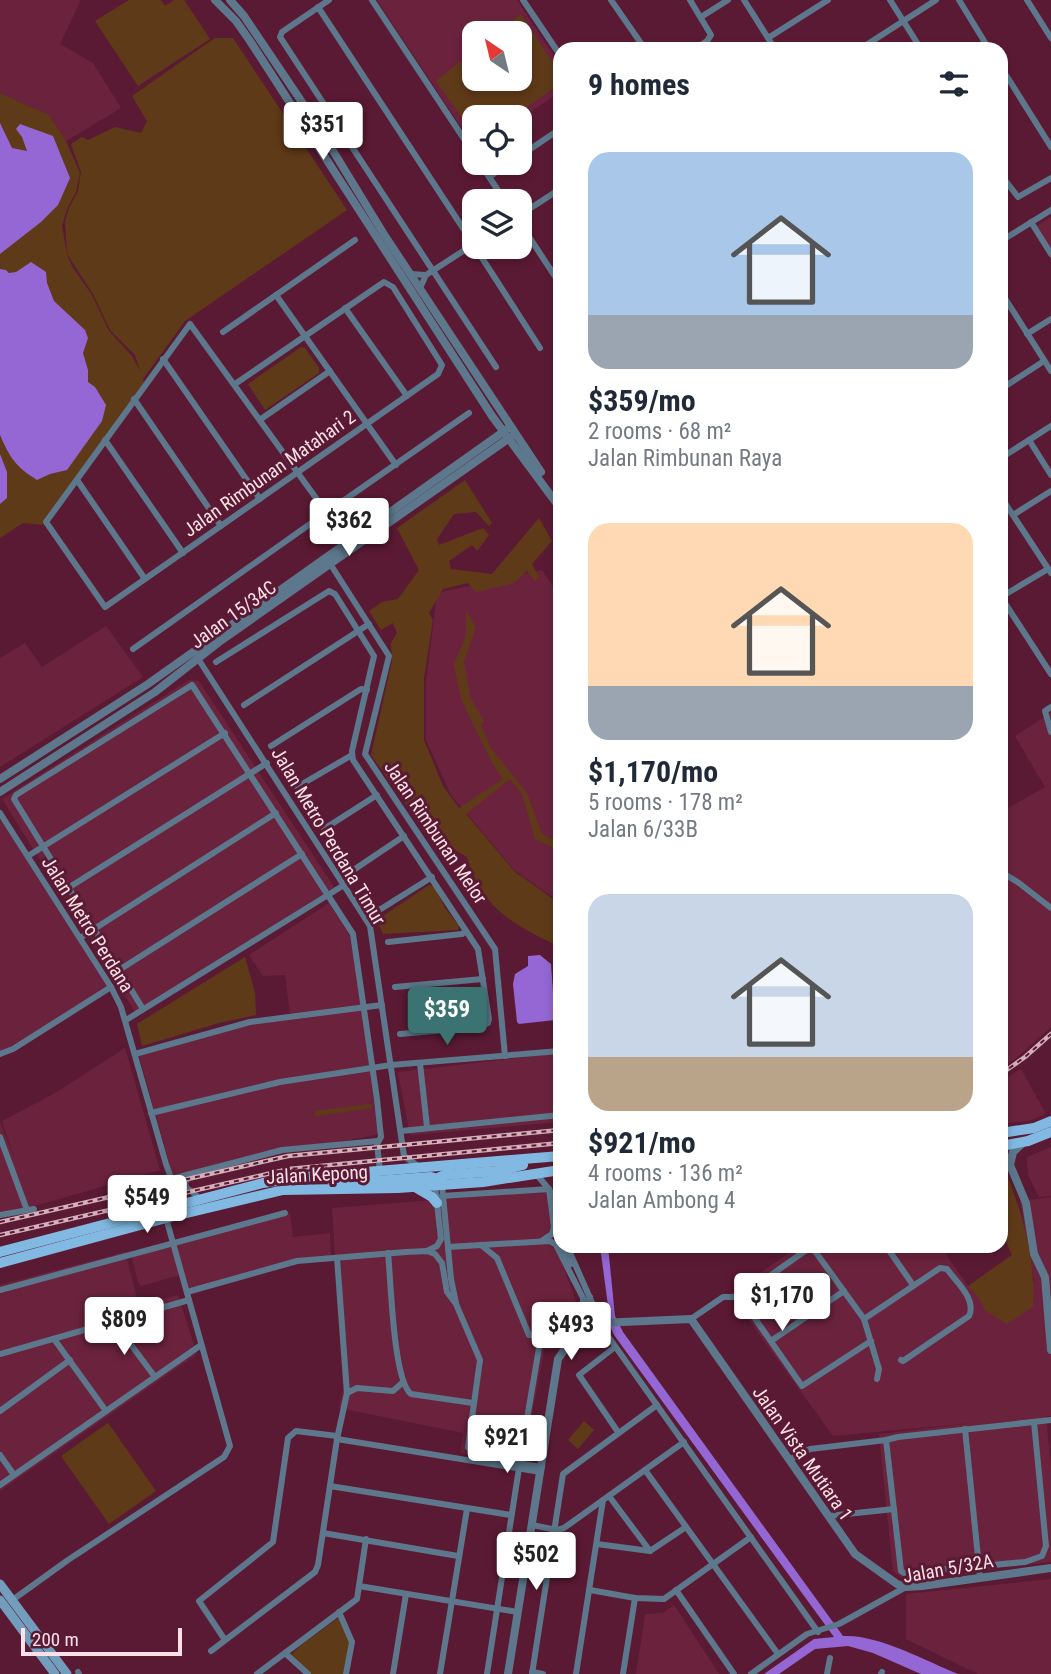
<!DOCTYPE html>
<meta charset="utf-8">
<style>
body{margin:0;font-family:"Roboto Condensed",sans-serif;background:#f2f2f3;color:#1f2937;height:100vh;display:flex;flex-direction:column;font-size:26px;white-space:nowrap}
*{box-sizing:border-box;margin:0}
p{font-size:23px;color:#747a83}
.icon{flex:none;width:38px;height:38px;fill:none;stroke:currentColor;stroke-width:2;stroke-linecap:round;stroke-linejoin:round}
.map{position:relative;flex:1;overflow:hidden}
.panel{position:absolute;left:553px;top:42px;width:455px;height:1211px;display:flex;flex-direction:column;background:#fff;border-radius:21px;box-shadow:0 4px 10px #0003}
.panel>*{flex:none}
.needle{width:46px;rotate:325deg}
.fabs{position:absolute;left:462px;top:21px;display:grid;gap:14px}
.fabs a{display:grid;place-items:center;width:70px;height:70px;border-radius:14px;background:#fff;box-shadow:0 4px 10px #0003;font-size:35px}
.scale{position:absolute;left:21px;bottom:18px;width:161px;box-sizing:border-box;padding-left:7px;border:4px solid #fbe1e7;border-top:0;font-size:19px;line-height:24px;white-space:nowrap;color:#fbe1e7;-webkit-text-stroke:5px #5b1a33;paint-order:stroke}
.price{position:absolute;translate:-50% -60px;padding:0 16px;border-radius:7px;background:#fff;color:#222;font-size:23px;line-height:46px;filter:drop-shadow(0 2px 4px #0008)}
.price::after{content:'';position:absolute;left:50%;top:42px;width:21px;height:16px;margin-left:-10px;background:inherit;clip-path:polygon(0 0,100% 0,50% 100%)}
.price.active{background:#3a7372;color:#fff}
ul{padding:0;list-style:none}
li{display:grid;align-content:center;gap:14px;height:371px;padding:0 35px}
li span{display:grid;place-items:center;height:217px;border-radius:21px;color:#555}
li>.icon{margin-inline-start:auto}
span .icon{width:126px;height:126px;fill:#fffc;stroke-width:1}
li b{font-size:30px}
h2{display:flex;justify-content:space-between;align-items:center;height:84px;padding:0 35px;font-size:30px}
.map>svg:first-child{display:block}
</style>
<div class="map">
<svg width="1051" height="1674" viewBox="0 0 1051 1674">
<rect width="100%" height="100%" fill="#5b1a33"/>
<g fill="#6b233d" fill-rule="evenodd">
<path d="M0 0H81L60 44 93 63 121 108 66 141 49 115 0 93Z"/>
<path d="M377 0H517L560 65V92L520 119V117H474V147ZM474 33H520V79H474Z"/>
<path d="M1051 217V249L1036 226Z"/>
<path d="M542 570 560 597V902L515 871 451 795 426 740V683L437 593Z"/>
<path d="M106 626 143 677 0 767V658L25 643 42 667Z"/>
<path d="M189 680 199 681 334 887 135 1012 2 799Z"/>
<path d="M1051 713V1027L1014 1060 1001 1068V812L1045 787 1015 736Z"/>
<path d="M0 817 108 986 12 1047 0 1052Z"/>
<path d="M329 903 353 941 379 1134 281 1154 174 1180 139 1056 290 1014 285 975 263 976 249 955Z"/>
<path d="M125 1048 160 1170 0 1216V1122L15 1160 2 1121 55 1093Z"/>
<path d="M560 1053V1122L410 1135 398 1072Z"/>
<path d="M1021 1069 1046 1114 1029 1121 1001 1124V1081Z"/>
<path d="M1051 1147V1196L1039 1197 1028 1175 1027 1157Z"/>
<path d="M548 1191 553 1239 581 1315 546 1341 523 1462 460 1453 463 1433 339 1408 343 1389 332 1208Z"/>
<path d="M1051 1197V1416L1046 1417 1051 1467V1562L902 1578 893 1571 879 1434 972 1423 833 1436 730 1294 799 1246H940L968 1286 980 1298 985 1310 1034 1281 1020 1201Z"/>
<path d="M290 1213 293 1237 330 1233 331 1257 297 1260 188 1290 183 1274 141 1286 139 1284 131 1256Z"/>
<path d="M125 1252 139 1305 178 1295 197 1354 0 1491V1285Z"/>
<path d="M1051 1579V1674H978L906 1639V1594Z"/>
<path d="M674 1605 719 1674H636L645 1614 663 1613Z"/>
</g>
<g fill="#5f3a18">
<path d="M129 0H161L165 6 174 0H184L210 39 138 86 95 21Z"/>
<path d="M521 14 560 74V84L512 117H474V132H472L436 81 474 50V79H520V33H496Z"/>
<path d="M215 38H233L347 210 185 321 143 379 144 382 42 525 23 523 0 538V93L49 115 66 141 80 173 76 192 68 207 62 225 67 255 73 268 92 295 109 331 132 356 140 371 135 355 110 330 93 294 67 254 65 222 69 208 78 191 81 172 71 144 82 137 88 140 115 127 141 133 147 121 132 96Z"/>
<path d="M301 347 305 348 319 368V373L265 410 248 384Z"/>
<path d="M465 480 492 523 489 526 476 512 454 514 437 539 439 545 483 528 489 535 477 551 472 545 449 561 451 569 492 574 539 518 552 541 532 564 539 577 535 581 527 571 514 583 476 592 468 583 443 589 429 613 433 620 424 678V740L443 786 459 808 503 779 492 763 461 699 454 664 466 636V610L476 628 464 661 470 697 484 721 481 725 490 747 527 793 542 834 552 839 558 828 560 829V851L535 839 522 794 510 779 466 814 515 872 552 898 560 907V947C514 925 482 909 467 857L450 847 429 818 419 823 371 755 392 661 391 643 397 633 393 623 381 630 369 611 382 602 398 599 419 570 397 528Z"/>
<path d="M429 885 435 887 445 908 459 926 458 930 383 934 377 920Z"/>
<path d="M245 957 255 993 256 1015 219 1023 142 1046 137 1024Z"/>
<path d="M371 1104 372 1108 315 1116V1111Z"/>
<path d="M1001 1161C1021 1207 1036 1257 1033 1307L1007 1324 985 1310 979 1298 968 1286 1012 1255 1001 1230Z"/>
<path d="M584 1421 594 1430 578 1449 568 1440Z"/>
<path d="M108 1423 156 1491 109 1524 61 1456Z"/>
<path d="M341 1616 352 1642 346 1674H308L289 1657 301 1645Z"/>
</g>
<g fill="#9467d4">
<path d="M0 123 12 148 27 151 22 137 16 129 20 124 53 136 70 178 58 205 41 222 0 254Z"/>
<path d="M31 262 46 272 47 283 54 301 85 330 88 338 83 353 88 370V382L95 387 106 405 102 421 67 470 50 474 37 480C16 467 10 458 0 435V269L6 270 9 273 16 272Z"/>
<path d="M0 454 7 472V498L0 504Z"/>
<path d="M540 955 551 964 555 1020 519 1024 517 1022 513 984 515 974 528 966V956Z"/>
<path d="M600 1246H608L615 1316 623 1332 843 1636C878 1634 926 1661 958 1674H921L873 1653 848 1646 815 1649 779 1674H764L814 1639 834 1637 614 1335 611 1328Z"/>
</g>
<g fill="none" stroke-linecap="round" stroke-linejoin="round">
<g stroke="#5d788c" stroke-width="6">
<path d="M329 0 282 32 280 37 496 367"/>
<path d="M372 0 474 154"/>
<path d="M523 0 560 55"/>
<path d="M611 0 645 49"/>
<path d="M690 0 711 35 707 41 695 49"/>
<path d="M744 0 775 49"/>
<path d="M890 0 921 49"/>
<path d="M959 0 989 49"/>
<path d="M1027 0 1051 38"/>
<path d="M318 7 474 245"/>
<path d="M701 17 728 0"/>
<path d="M768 38 828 0"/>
<path d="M860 49 936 0"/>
<path d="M1001 67 1051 147"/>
<path d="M520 156 560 129"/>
<path d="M480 163 505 201"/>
<path d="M1001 175 1018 197 1051 178"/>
<path d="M489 177 510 163"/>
<path d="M520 215 560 189"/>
<path d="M1031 222 1051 254"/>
<path d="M520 223 560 284"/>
<path d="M1001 241 1051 210"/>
<path d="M475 247 540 348"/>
<path d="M410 274 426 275 420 288"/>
<path d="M426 275 474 244"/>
<path d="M1001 292 1051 371"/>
<path d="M276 295 396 465"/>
<path d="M345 308 407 396"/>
<path d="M223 332 355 240"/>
<path d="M1027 334 1051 319"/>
<path d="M163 359 260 499"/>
<path d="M235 384 384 282 393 287 442 365 438 374 105 607 46 522 190 324 350 545"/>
<path d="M1001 389 1044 361"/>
<path d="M134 399 221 526"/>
<path d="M261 419 330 371"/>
<path d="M105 440 183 553"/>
<path d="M1029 440 1051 475"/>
<path d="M1001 458 1051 426"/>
<path d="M77 480 145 579"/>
<path d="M1001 497 1051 573"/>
<path d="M343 501 469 413"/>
<path d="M1013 515 1051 491"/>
<path d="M329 562 389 656 365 754 495 949 505 1056"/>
<path d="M1001 597 1051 674"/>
<path d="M1001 597 1048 569"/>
<path d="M133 649 327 512"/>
<path d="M197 657 370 926 404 1156 418 1166"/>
<path d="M216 662 329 591 335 594 374 656 352 751 353 760 478 949 489 1019 488 1023 480 1027 400 1034"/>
<path d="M244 705 369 624"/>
<path d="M1051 707 1045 711 1051 732"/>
<path d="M271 746 361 689 367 690"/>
<path d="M297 787 352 755"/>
<path d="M0 813 111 987 121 1007 166 1164 182 1208"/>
<path d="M324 829 377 795"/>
<path d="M28 856 225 733"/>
<path d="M352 871 404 836"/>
<path d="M1001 872 1019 883 1051 908"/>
<path d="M68 888 267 763"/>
<path d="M376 912 432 877"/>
<path d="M80 938 276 813"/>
<path d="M388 942 462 934 466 931"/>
<path d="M119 970 302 854"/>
<path d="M395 987 483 979"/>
<path d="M143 1009 14 799 16 795 192 685 353 934 377 1099 381 1137 377 1144 380 1171"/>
<path d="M126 1020 344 885"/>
<path d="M0 1054 13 1049 111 987"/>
<path d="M135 1054 250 1022 382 1005"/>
<path d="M420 1063 427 1127"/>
<path d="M151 1113 280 1082 391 1065 560 1051"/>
<path d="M401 1131 560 1115"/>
<path d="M0 1137 27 1210"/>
<path d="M536 1174 549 1189 554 1227 552 1234 543 1240"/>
<path d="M190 1176 185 1182 186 1187 197 1196"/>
<path d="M171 1179 282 1150 378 1141"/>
<path d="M442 1185 451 1279 456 1303"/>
<path d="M442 1196 549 1189"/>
<path d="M554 1201 555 1191 560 1184"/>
<path d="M555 1212 560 1226"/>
<path d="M0 1215 34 1209"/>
<path d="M481 1245 497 1258 529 1335H546"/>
<path d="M567 1246 605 1332 818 1632"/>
<path d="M886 1246 913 1285"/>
<path d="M448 1247 550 1241 563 1249 571 1264"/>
<path d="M557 1247 583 1298V1306"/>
<path d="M812 1247 864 1319 879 1369 877 1379"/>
<path d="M427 1251 437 1246 441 1239 435 1185"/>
<path d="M388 1253C391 1280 393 1380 411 1394L473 1403"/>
<path d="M0 1290 285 1213"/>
<path d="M187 1292 297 1261 406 1252 427 1251 435 1254 442 1263 447 1292 456 1304 480 1360 468 1447"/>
<path d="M740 1297 802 1386 871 1341"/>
<path d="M740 1297 812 1246"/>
<path d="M691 1319 723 1297H740"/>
<path d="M864 1319 940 1268 947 1269C956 1282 977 1299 969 1316L903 1361 901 1360"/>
<path d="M568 1320 576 1321 579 1331 577 1338"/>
<path d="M114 1322 155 1377"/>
<path d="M54 1339 106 1411"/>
<path d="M771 1341 844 1291"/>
<path d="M615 1347 579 1375 618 1432"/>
<path d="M0 1354 189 1300"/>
<path d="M347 1393 357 1388 393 1391 402 1383"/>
<path d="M0 1411 70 1360"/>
<path d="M965 1429 980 1577"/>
<path d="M337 1439 541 1472"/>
<path d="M886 1440 901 1571 904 1573 1025 1562 1042 1556 1046 1546 1034 1422"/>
<path d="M468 1447 474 1456 542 1467"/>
<path d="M0 1455 14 1475"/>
<path d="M789 1460 810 1449 886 1440 898 1437 1051 1420"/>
<path d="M523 1464 520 1460 539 1348C549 1323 580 1320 590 1297"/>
<path d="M645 1470 778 1654"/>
<path d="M0 1485 201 1345"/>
<path d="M330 1486 511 1515"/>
<path d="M609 1496 650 1551"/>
<path d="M828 1516 894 1509"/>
<path d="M532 1525 557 1530 564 1528 684 1442"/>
<path d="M323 1533 458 1556"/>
<path d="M597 1544 650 1551 686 1527"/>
<path d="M359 1586 518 1612"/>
<path d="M590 1590 635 1598 664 1599 751 1537"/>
<path d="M676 1590 734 1674"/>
<path d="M11 1601 68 1560 224 1457 230 1446 166 1218"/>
<path d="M339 1612 352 1642 346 1674"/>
<path d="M225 1640 199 1601 273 1542 288 1438 296 1431 337 1436"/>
<path d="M211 1651 315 1572 318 1565 337 1439 347 1393 337 1258"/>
<path d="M285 1653 308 1674"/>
<path d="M78 1672 79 1674"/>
<path d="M532 1672 543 1674"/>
<path d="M257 1674 357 1599 366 1539"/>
<path d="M393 1674 406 1594"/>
<path d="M440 1674 467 1509"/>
<path d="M487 1674 519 1468"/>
<path d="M532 1674 563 1474 657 1405"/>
<path d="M576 1674 603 1500"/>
<path d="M623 1674 635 1598"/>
<path d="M751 1674 807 1634 839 1624 906 1587"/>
<path d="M827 1674 830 1658"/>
<path d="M881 1674 882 1672"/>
</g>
<g stroke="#5d788c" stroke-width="8">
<path d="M215 0 236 21 250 41 492 416 560 508"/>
<path d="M230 0 244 16 316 123 385 236 541 472"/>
<path d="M0 779 148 684 510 427"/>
<path d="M0 792 155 692 219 642 515 434"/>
<path d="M1001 1151 1007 1158 1026 1203 1034 1254 1045 1277 1051 1350"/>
<path d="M1010 1165 1013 1152 1024 1142"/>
<path d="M508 1674 558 1359 567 1346 600 1323 691 1319 855 1554 897 1584 906 1587 922 1586 1051 1568"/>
</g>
<g stroke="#729dbd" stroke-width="9">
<path d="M0 1584 67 1674"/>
<path d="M0 1600 55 1674"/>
</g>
<g stroke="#81b9e2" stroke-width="10">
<path d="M1001 1133 1034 1128 1051 1121"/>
<path d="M1001 1146 1028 1141 1051 1132"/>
<path d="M332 1181H375L431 1177 438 1179 442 1185"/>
<path d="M435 1185 440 1177 445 1175 498 1171 523 1165"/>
<path d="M415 1187 432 1197 437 1203"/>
<path d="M145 1208 165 1198 171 1190"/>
<path d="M0 1252 263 1183 293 1178 560 1156"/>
<path d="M0 1263 166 1218 283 1190 398 1188 483 1182 560 1170"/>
</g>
<defs>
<g id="rail">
<path d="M1001 1074 1025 1057 1051 1034"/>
<path d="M0 1222 288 1156 560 1130"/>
<path d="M0 1235 289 1169 560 1143"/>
</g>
</defs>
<use href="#rail" stroke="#d4b0bb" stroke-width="4.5"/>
<use href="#rail" stroke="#5b1a33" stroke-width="2" stroke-dasharray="5" stroke-linecap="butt"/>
</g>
<g text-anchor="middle" stroke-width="6" stroke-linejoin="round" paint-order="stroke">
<g font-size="19" fill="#fbe1e7" stroke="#5b1a33">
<text transform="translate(269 473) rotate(-35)" y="7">Jalan Rimbunan Matahari 2</text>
<text transform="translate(233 614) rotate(-36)" y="7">Jalan 15/34C</text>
<text transform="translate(436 832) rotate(56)" y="7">Jalan Rimbunan Melor</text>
<text transform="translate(329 836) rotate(59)" y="7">Jalan Metro Perdana Timur</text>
<text transform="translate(88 924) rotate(58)" y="7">Jalan Metro Perdana</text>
<text transform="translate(317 1174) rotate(-3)" y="7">Jalan Kepong</text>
<text transform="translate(803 1453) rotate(55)" y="7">Jalan Vista Mutiara 1</text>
<text transform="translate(948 1568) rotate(-10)" y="7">Jalan 5/32A</text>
</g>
</g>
</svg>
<div class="fabs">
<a><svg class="needle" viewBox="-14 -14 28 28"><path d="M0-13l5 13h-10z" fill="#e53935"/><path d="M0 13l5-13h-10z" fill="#747a83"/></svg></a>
<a><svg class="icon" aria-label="locate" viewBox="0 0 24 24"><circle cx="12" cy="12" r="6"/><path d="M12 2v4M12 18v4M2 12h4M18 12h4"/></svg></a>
<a><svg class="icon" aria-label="layers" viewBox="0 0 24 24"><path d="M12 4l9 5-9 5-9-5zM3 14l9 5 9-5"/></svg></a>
</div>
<div class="scale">200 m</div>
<b class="price" style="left:323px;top:162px">$351</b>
<b class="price" style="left:349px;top:558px">$362</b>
<b class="price active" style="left:447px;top:1047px">$359</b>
<b class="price" style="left:147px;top:1235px">$549</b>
<b class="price" style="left:782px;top:1333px">$1,170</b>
<b class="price" style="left:124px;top:1357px">$809</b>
<b class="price" style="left:571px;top:1362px">$493</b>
<b class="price" style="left:507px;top:1475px">$921</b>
<b class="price" style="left:536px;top:1592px">$502</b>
<section class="panel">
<h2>9 homes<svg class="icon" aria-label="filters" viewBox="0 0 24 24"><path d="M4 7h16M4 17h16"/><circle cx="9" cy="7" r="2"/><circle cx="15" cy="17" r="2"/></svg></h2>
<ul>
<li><span style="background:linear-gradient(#a9c7e8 75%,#9aa5b1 0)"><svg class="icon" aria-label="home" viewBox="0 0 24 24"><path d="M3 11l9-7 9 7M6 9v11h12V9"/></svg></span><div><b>$359/mo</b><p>2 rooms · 68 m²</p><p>Jalan Rimbunan Raya</p></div></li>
<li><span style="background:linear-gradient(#ffd9b3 75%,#9aa5b1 0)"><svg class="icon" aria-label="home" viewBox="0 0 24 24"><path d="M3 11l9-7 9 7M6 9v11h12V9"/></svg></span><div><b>$1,170/mo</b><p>5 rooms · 178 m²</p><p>Jalan 6/33B</p></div></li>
<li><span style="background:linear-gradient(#c9d6e8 75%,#b9a48a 0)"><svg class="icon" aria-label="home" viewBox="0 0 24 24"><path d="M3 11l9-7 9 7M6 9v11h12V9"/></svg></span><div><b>$921/mo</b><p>4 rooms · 136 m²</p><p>Jalan Ambong 4</p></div></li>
</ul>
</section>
</div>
